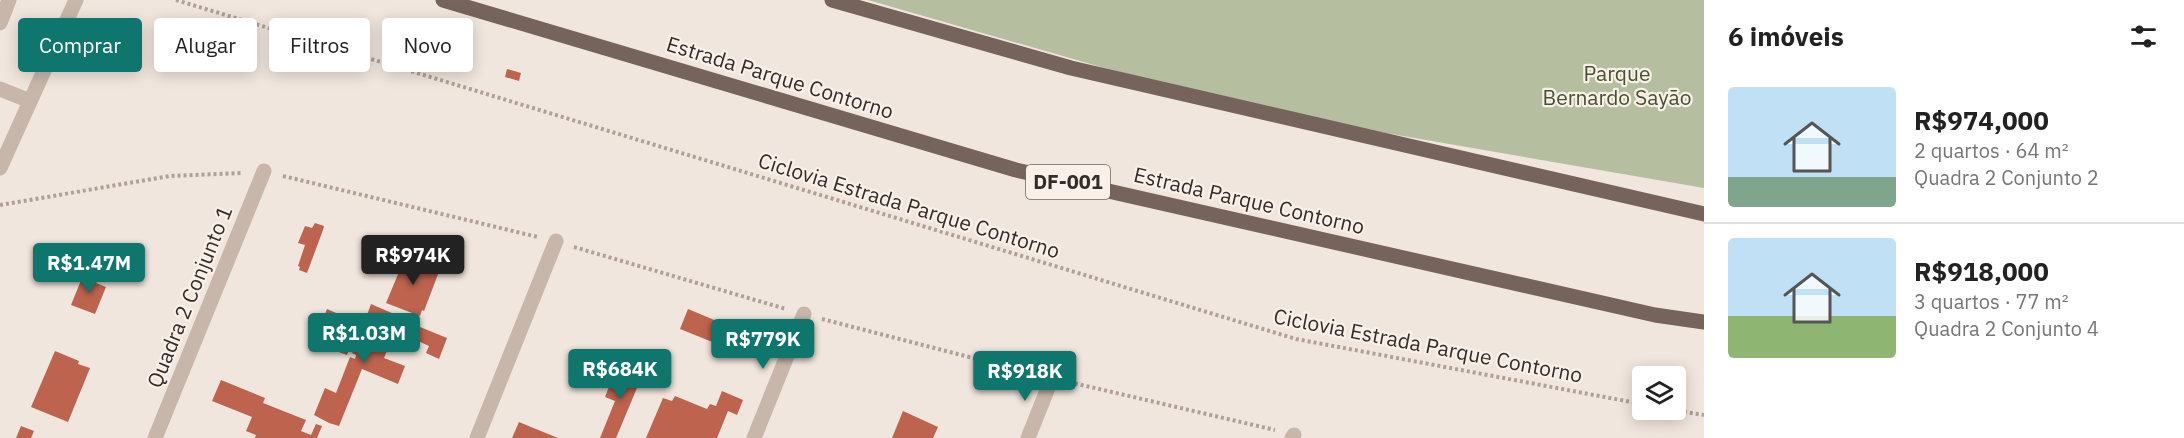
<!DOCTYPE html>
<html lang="pt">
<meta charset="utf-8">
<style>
body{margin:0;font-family:"IBM Plex Sans",sans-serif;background:#f2f2f2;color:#222;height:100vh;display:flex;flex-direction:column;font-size:22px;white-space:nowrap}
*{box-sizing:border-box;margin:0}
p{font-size:20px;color:#767676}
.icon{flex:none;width:33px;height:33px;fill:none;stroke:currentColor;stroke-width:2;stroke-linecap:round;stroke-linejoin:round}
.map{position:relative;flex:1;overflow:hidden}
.sheet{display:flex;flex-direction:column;background:#fff;width:480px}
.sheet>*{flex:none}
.guide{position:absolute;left:18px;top:18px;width:570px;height:54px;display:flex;gap:12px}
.buttons{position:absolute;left:1632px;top:366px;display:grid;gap:12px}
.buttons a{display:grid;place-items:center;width:54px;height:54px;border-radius:6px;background:#fff;box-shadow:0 3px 15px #0003;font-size:30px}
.price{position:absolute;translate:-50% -51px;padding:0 14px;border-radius:6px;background:#0f766e;color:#fff;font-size:20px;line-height:39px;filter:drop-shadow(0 2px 3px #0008)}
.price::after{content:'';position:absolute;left:50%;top:36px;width:18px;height:14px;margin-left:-9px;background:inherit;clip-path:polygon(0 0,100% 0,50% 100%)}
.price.selected{background:#222;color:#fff}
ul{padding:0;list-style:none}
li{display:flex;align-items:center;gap:18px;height:150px;padding:0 24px}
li+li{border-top:2px solid #e0e0e0}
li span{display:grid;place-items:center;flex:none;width:168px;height:120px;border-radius:6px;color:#555}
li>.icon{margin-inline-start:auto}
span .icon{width:72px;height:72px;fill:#fffc;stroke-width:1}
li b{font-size:26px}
h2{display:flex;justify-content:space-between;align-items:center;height:72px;padding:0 24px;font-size:26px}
.tag{padding:0 21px;border-radius:6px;background:#fff;box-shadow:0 3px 15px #0003;font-size:21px;line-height:54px}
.tag.selected{background:#0f766e;color:#fff}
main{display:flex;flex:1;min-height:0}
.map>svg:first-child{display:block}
</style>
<main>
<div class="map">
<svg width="1704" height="438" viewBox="0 0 1704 438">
<rect width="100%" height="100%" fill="#f0e6dd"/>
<path fill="#b5be9e" d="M868 0H1704V188L1247 109Z"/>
<g fill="#bd634e">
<path d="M507 69 521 73 519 81 505 77Z"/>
<path d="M315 223 324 226 323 230 307 273 299 270 300 267 298 266 305 245 298 243 305 226 312 228Z"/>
<path d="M406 255 440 269 424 311 422 310 420 316 386 303Z"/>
<path d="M84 273 98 279 96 283 106 287 95 314 71 305Z"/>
<path d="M371 304 401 317 384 358 405 366 398 384 362 369 339 426 329 423 314 415 325 388 336 393 350 357 355 359 356 355 352 353 360 332 363 333 370 316 367 315Z"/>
<path d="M327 309 359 323 347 355 314 343Z"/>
<path d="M688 309 755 337 747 356 680 329Z"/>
<path d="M403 320 447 338 439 359 426 353 429 346 398 332Z"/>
<path d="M55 351 79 361 78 364 90 368 68 422 31 407Z"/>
<path d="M617 366 642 376 616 438H600L615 401 605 397Z"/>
<path d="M221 380 265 398 263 403 306 420 301 431 311 435 316 424 322 426 317 438H255L256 435 246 431 252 417 212 401Z"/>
<path d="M722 391 743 400 737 415 728 411 717 438H646L663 398 672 401 675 396 707 409 710 404 716 406Z"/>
<path d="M903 411 938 427 933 438H892Z"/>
<path d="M519 422 531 427 558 438H512Z"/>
<path d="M21 426 34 431 31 438H16Z"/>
</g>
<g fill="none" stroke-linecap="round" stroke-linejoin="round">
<g stroke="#b3a094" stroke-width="4" stroke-dasharray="3 3" stroke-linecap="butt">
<path d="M176 0 1296 339 1642 404"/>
<path d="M283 176 538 237"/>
<path d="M0 205 170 176 243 173"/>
<path d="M574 247 786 309"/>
<path d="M822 319 1035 374"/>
<path d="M1069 382 1275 430"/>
<path d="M1672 410 1704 415"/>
</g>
<g stroke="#c8b6aa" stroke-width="15">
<path d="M0 23 9 0"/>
<path d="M0 89 30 101"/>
<path d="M0 168 76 0"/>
<path d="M155 438 264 171"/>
<path d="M477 438 556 241"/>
<path d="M754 438 804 314"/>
<path d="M1028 438 1052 378"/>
<path d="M1292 438 1294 435"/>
</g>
<g stroke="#76635b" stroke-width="15">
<path d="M443 0 1016 170 1655 315 1704 322"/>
<path d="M832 0 1071 68 1704 214"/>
</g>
</g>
<g text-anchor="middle" stroke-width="4.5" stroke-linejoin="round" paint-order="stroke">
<rect fill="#f8f0e9" stroke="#706763" stroke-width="1.5" x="1026" y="165" width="84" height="34" rx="4.5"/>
<g font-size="20" font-weight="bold" fill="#352c29">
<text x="1068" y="189">DF-001</text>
</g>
<g font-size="21" fill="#47522e" stroke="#f8f0e9">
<text x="1617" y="81">Parque<tspan x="1617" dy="24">Bernardo Sayão</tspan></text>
</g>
<g font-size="21" fill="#352c29" stroke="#f8f0e9">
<text transform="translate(780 78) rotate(17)" y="7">Estrada Parque Contorno</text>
<text transform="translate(1249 201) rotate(13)" y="7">Estrada Parque Contorno</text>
<text transform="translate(909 206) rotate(17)" y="7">Ciclovia Estrada Parque Contorno</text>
<text transform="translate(190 297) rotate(-68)" y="7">Quadra 2 Conjunto 1</text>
<text transform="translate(1428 346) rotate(11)" y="7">Ciclovia Estrada Parque Contorno</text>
</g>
</g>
</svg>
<div class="buttons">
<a><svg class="icon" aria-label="layers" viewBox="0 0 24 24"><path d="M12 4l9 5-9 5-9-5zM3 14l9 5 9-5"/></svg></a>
</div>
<b class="price selected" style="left:413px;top:286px">R$974K</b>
<b class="price" style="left:89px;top:294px">R$1.47M</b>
<b class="price" style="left:364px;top:364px">R$1.03M</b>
<b class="price" style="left:763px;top:370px">R$779K</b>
<b class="price" style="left:620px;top:400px">R$684K</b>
<b class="price" style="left:1025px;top:402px">R$918K</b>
<div class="guide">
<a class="tag selected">Comprar</a>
<a class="tag">Alugar</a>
<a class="tag">Filtros</a>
<a class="tag">Novo</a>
</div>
</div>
<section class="sheet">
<h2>6 imóveis<svg class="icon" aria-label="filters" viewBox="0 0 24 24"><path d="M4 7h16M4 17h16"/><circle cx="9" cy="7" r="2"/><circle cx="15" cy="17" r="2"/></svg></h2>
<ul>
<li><span style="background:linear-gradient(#bfe0f5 75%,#7fa58c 0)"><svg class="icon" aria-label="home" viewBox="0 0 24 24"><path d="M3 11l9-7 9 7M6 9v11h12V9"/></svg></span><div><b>R$974,000</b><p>2 quartos · 64 m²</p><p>Quadra 2 Conjunto 2</p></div></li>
<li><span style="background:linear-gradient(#bfe0f5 65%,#8fb573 0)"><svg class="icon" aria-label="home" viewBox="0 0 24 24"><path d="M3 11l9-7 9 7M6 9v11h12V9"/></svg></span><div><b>R$918,000</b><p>3 quartos · 77 m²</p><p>Quadra 2 Conjunto 4</p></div></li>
</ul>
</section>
</main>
